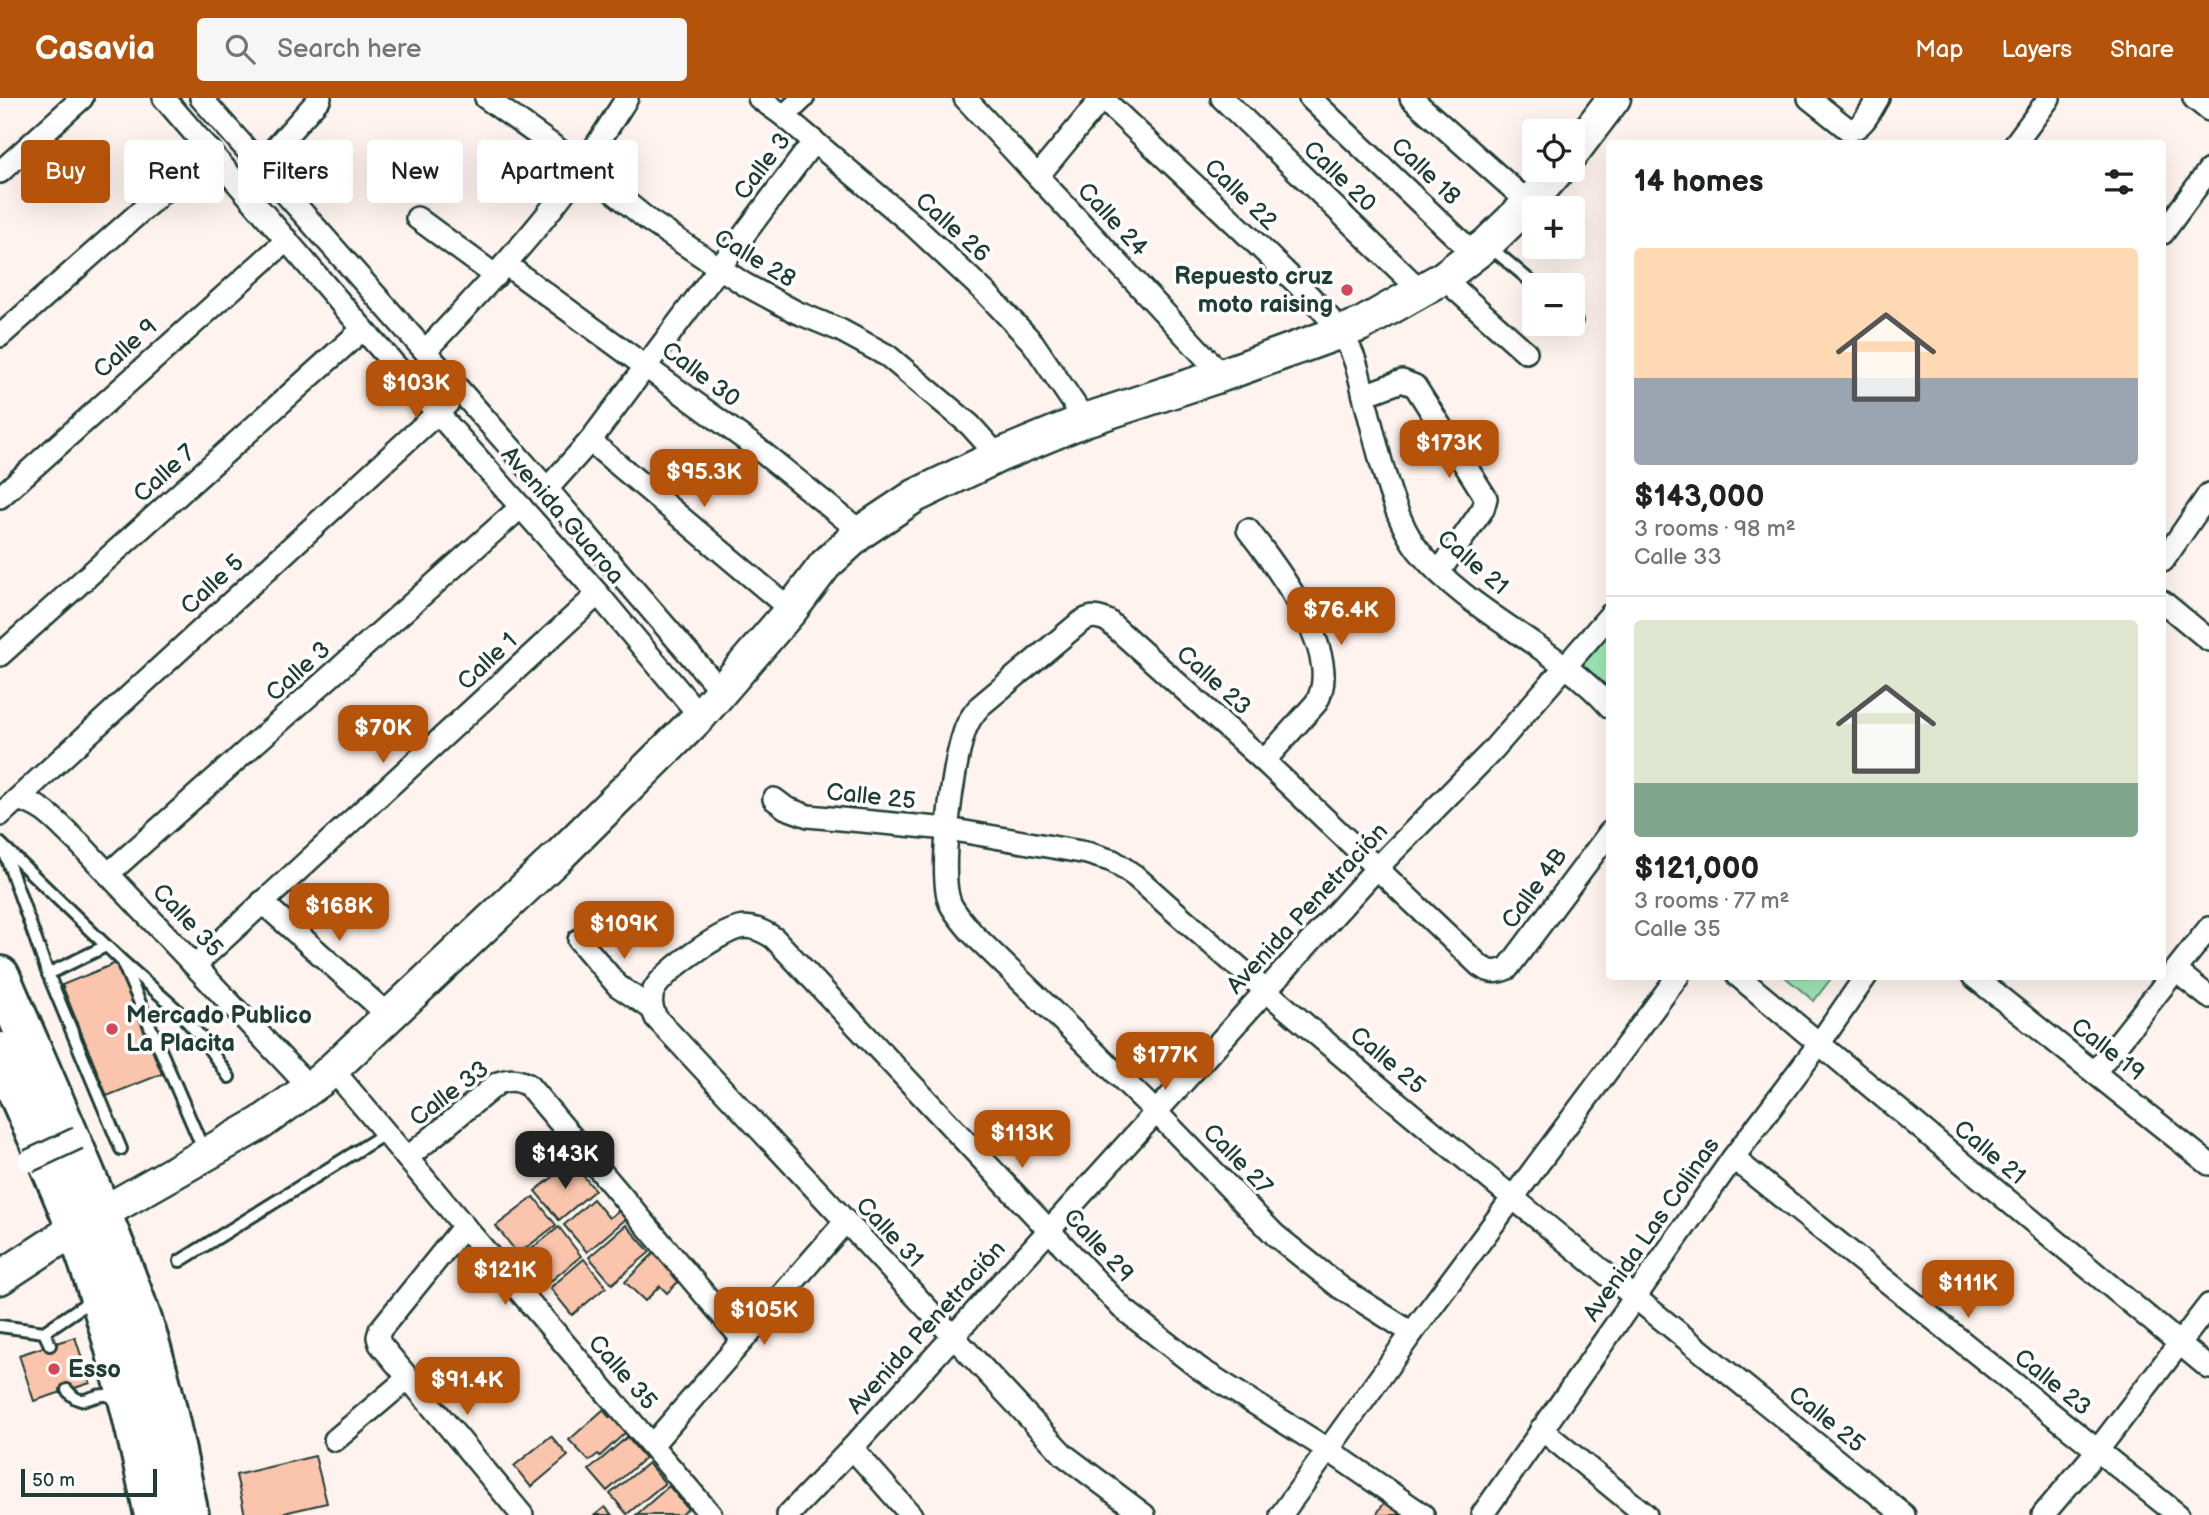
<!DOCTYPE html>
<meta charset="utf-8">
<style>
body{margin:0;font-family:"Balsamiq Sans",sans-serif;background:#f6f6f6;color:#202124;height:100vh;display:flex;flex-direction:column;font-size:26px;white-space:nowrap}
*{box-sizing:border-box;margin:0}
p{font-size:23px;color:#757577}
.icon{flex:none;width:38px;height:38px;fill:none;stroke:currentColor;stroke-width:2;stroke-linecap:round;stroke-linejoin:round}
.map{position:relative;flex:1;overflow:hidden}
.drawer{position:absolute;left:1606px;top:42px;width:560px;height:840px;display:flex;flex-direction:column;background:#fff;border-radius:7px;box-shadow:0 7px 28px #0002}
.drawer>*{flex:none}
.top-card{position:absolute;left:21px;top:42px;width:665px;height:63px;display:flex;gap:14px}
.tools{position:absolute;left:1522px;top:21px;display:grid;gap:14px}
.tools a{display:grid;place-items:center;width:63px;height:63px;border-radius:7px;background:#fff;box-shadow:0 7px 28px #0002;font-size:35px}
.scale{position:absolute;left:21px;bottom:18px;width:136px;box-sizing:border-box;padding-left:7px;border:4px solid #1f3d34;border-top:0;font-size:19px;line-height:24px;white-space:nowrap;color:#1f3d34;-webkit-text-stroke:5px #fff;paint-order:stroke}
.price{position:absolute;translate:-50% -60px;padding:0 16px;border-radius:14px;background:#b45309;color:#fff;font-size:23px;line-height:46px;filter:drop-shadow(0 2px 4px #0008)}
.price::after{content:'';position:absolute;left:50%;top:42px;width:21px;height:16px;margin-left:-10px;background:inherit;clip-path:polygon(0 0,100% 0,50% 100%)}
.price.current{background:#222;color:#fff}
ul{padding:0;list-style:none}
li{display:grid;align-content:center;gap:14px;height:371px;padding:0 28px}
li+li{border-top:2px solid #e0e0e0}
li span{display:grid;place-items:center;height:217px;border-radius:7px;color:#555}
li>.icon{margin-inline-start:auto}
span .icon{width:126px;height:126px;fill:#fffc;stroke-width:1}
li b{font-size:30px}
h2{display:flex;justify-content:space-between;align-items:center;height:84px;padding:0 28px;font-size:30px}
.pill{padding:0 24px;border-radius:7px;background:#fff;box-shadow:0 7px 28px #0002;font-size:24px;line-height:63px}
.pill.current{background:#b45309;color:#fff}
header{display:flex;align-items:center;gap:42px;box-sizing:border-box;height:98px;padding:0 35px;background:#b45309;color:#fff}
header strong{font-size:33px}
nav{display:flex;gap:38px;margin-inline-start:auto;font-size:24px}
.search{width:490px;height:63px;background:#f6f6f6;display:flex;align-items:center;gap:18px;box-sizing:border-box;padding:0 24px;border-radius:7px;color:#757577;font-size:26px}
.map>svg:first-child{display:block}
</style>
<header>
<strong>Casavia</strong>
<div class="search"><svg class="icon" aria-label="search" viewBox="0 0 24 24"><circle cx="10" cy="10" r="6"/><path d="M15 15l6 6"/></svg>Search here</div>
<nav><a>Map</a><a>Layers</a><a>Share</a></nav>
</header>
<div class="map">
<svg width="2209" height="1417" viewBox="0 0 2209 1417">
<rect width="100%" height="100%" fill="#fef3ee"/>
<filter id="ink" filterUnits="userSpaceOnUse"><feTurbulence type="fractalNoise" baseFrequency=".0143" numOctaves="2"/><feDisplacementMap in="SourceGraphic" scale="14" xChannelSelector="R" yChannelSelector="G"/><feConvolveMatrix kernelMatrix="1 2 1 2 8 2 1 2 1" color-interpolation-filters="sRGB"/></filter>
<g filter="url(#ink)">
<g fill="#9de5b3" stroke="#5e9174" stroke-width="2">
<path d="M1610 530V598L1578 569Z"/>
<path d="M1785 879H1832L1814 903Z"/>
</g>
<g fill="#fac5ac" stroke="#1f3d34" stroke-width="2">
<path d="M116 865 162 976 107 998 62 887Z"/>
<path d="M572 1064 595 1092 559 1122 535 1093Z"/>
<path d="M534 1099 556 1127 518 1156 496 1128Z"/>
<path d="M593 1101 609 1120 618 1113 626 1121 587 1154 564 1127Z"/>
<path d="M626 1127 650 1154 612 1186 589 1159Z"/>
<path d="M559 1129 581 1158 546 1187 523 1158Z"/>
<path d="M656 1153 683 1179 667 1195 660 1188 645 1203 625 1184Z"/>
<path d="M584 1161 606 1189 572 1217 550 1190Z"/>
<path d="M75 1239 90 1285 34 1303 19 1257Z"/>
<path d="M603 1312 610 1320 612 1318 626 1334 600 1358 598 1356 589 1363 569 1342Z"/>
<path d="M551 1338 568 1358 531 1389 514 1368Z"/>
<path d="M627 1339 645 1360 607 1393 589 1372Z"/>
<path d="M315 1358 327 1405 275 1417H245L236 1377Z"/>
<path d="M648 1365 665 1385 627 1416 610 1396Z"/>
<path d="M669 1388 688 1411 681 1417H636Z"/>
<path d="M1389 1398 1416 1417H1376Z"/>
<path d="M605 1409 612 1417H595Z"/>
</g>
<g fill="none" stroke-linecap="round" stroke-linejoin="round">
<defs>
<g id="lane">
<path d="M1489 148 1535 187"/>
<path d="M1573 220 1576 223"/>
<path d="M0 745 122 863 175 910 201 939 229 979"/>
<path d="M3 750 48 876 121 1051"/>
<path d="M124 868 204 1053"/>
<path d="M48 876 106 848"/>
<path d="M180 1163 386 1035"/>
<path d="M0 1228 44 1234 93 1201"/>
<path d="M44 1234 50 1247"/>
<path d="M67 1292C83 1312 89 1296 106 1297 110 1298 114 1300 118 1301"/>
</g>
<g id="street">
<path d="M164 0 363 231 598 496 700 618"/>
<path d="M201 0 547 391 722 594"/>
<path d="M486 0 583 69 648 122 744 186 796 214 840 232 888 258 970 327 998 358"/>
<path d="M759 0 784 18 912 126 988 197 1033 245 1085 322"/>
<path d="M965 0 1222 277"/>
<path d="M1102 0C1158 54 1216 106 1271 160 1298 187 1329 214 1348 247 1357 263 1360 281 1364 298 1376 342 1390 416 1418 452 1468 515 1556 548 1610 609"/>
<path d="M1222 0 1421 193"/>
<path d="M1310 0 1474 156"/>
<path d="M1411 0 1529 105"/>
<path d="M1809 0 1849 32C1863 31 1871 11 1878 0"/>
<path d="M2194 0 2209 12"/>
<path d="M784 18 803 0"/>
<path d="M2015 46 2049 0"/>
<path d="M260 67 320 0"/>
<path d="M0 74 82 0"/>
<path d="M1038 78 1102 0"/>
<path d="M417 120 496 178"/>
<path d="M2163 135 2209 72"/>
<path d="M505 166 757 350 861 434"/>
<path d="M1443 180 1526 254"/>
<path d="M0 238 210 52"/>
<path d="M425 253C465 211 504 169 541 124 573 85 600 42 627 0"/>
<path d="M1364 297 1402 283 1415 288 1486 400 1483 411 1439 474"/>
<path d="M590 343 791 512"/>
<path d="M547 391 590 343 814 43"/>
<path d="M0 399 287 142"/>
<path d="M1248 432C1277 469 1345 558 1316 605L1264 663"/>
<path d="M2163 463 2209 396"/>
<path d="M2163 504 2209 542"/>
<path d="M0 557 363 231"/>
<path d="M774 701 786 710 808 718 948 731 1087 755 1113 763 1135 778C1383 1000 1645 1207 1904 1417"/>
<path d="M18 702C43 705 61 729 79 745L310 990"/>
<path d="M0 717 448 305"/>
<path d="M108 776 521 409"/>
<path d="M262 804 388 917"/>
<path d="M579 842 618 888 651 910"/>
<path d="M195 867 598 496"/>
<path d="M2176 873 2209 899"/>
<path d="M1738 878 2209 1270"/>
<path d="M1973 878 2209 1066"/>
<path d="M333 972 464 1128 711 1417"/>
<path d="M2095 974 2209 830"/>
<path d="M407 1060 498 985C509 981 516 981 528 987L743 1242"/>
<path d="M1733 1060 2178 1417"/>
<path d="M464 1128 380 1232 378 1239 380 1246 522 1417"/>
<path d="M1412 1235 1341 1190 1275 1137 1156 1014 972 835C965 826 955 816 950 805 938 774 953 668 964 635 967 624 973 616 980 608L1078 526C1089 518 1095 517 1108 523L1264 663 1480 868C1491 875 1496 875 1508 870L1610 734"/>
<path d="M1541 1331 1646 1417"/>
<path d="M335 1342 407 1281"/>
<path d="M652 1347 845 1124"/>
<path d="M852 1350 911 1417"/>
<path d="M788 1417 852 1350 1376 771 1491 654 1610 517"/>
<path d="M1144 1417 1064 1357 656 920C652 911 650 904 653 894 660 875 719 835 739 830 752 827 763 833 774 840L1122 1210 1200 1271 1327 1351 1423 1417"/>
<path d="M1281 1417 1412 1235 1678 878"/>
<path d="M1482 1417 1733 1060 1819 946 1866 878"/>
<path d="M2043 1417 2097 1353 2209 1207"/>
</g>
<g id="secondary">
<path d="M1573 54 1614 0"/>
<path d="M0 1180 76 1130 261 1025 322 981 561 756 700 618 791 512 825 467 861 434 915 398 998 358 1085 322 1222 277 1360 227 1443 180 1487 146 1529 105 1558 72"/>
</g>
<g id="highway">
<path d="M0 878C48 990 99 1101 140 1216 163 1281 175 1350 189 1417"/>
<path d="M0 954C25 1013 53 1071 76 1130 111 1223 134 1320 154 1417"/>
</g>
</defs>
<use href="#lane" stroke="#1f3d34" stroke-width="16"/>
<use href="#street" stroke="#1f3d34" stroke-width="26"/>
<use href="#secondary" stroke="#1f3d34" stroke-width="37"/>
<use href="#highway" stroke="#1f3d34" stroke-width="44"/>
<use href="#lane" stroke="#fff" stroke-width="10"/>
<use href="#street" stroke="#fff" stroke-width="21"/>
<use href="#secondary" stroke="#fff" stroke-width="32"/>
<use href="#highway" stroke="#fff" stroke-width="38"/>
<defs>
<path id="street-bridge" d="M29 1063 78 1040"/>
</defs>
<use href="#street-bridge" stroke="#1f3d34" stroke-width="26" stroke-linecap="butt"/>
<use href="#street-bridge" stroke="#fff" stroke-width="21"/>
</g>
</g>
<g fill="#d1495b" stroke="#fff" stroke-width="2.5">
<circle cx="1347" cy="192" r="7"/>
<circle cx="112" cy="931" r="7"/>
<circle cx="54" cy="1271" r="7"/>
</g>
<g text-anchor="middle" stroke-width="7" stroke-linejoin="round" paint-order="stroke">
<g font-size="24" fill="#1f3d34" stroke="#fff">
<text transform="translate(762 68) rotate(-53)" y="8">Calle 3</text>
<text transform="translate(1426 73) rotate(44)" y="8">Calle 18</text>
<text transform="translate(1340 78) rotate(44)" y="8">Calle 20</text>
<text transform="translate(1241 96) rotate(44)" y="8">Calle 22</text>
<text transform="translate(1113 121) rotate(47)" y="8">Calle 24</text>
<text transform="translate(953 129) rotate(42)" y="8">Calle 26</text>
<text transform="translate(755 160) rotate(31)" y="8">Calle 28</text>
<text transform="translate(125 250) rotate(-42)" y="8">Calle 9</text>
<text transform="translate(701 276) rotate(37)" y="8">Calle 30</text>
<text transform="translate(164 375) rotate(-42)" y="8">Calle 7</text>
<text transform="translate(563 417) rotate(49)" y="8">Avenida Guaroa</text>
<text transform="translate(1473 464) rotate(41)" y="8">Calle 21</text>
<text transform="translate(212 486) rotate(-43)" y="8">Calle 5</text>
<text transform="translate(487 563) rotate(-43)" y="8">Calle 1</text>
<text transform="translate(298 573) rotate(-42)" y="8">Calle 3</text>
<text transform="translate(1214 582) rotate(42)" y="8">Calle 23</text>
<text transform="translate(871 698) rotate(6)" y="8">Calle 25</text>
<text transform="translate(1534 790) rotate(-54)" y="8">Calle 4B</text>
<text transform="translate(1307 810) rotate(-47)" y="8">Avenida Penetración</text>
<text transform="translate(188 822) rotate(47)" y="8">Calle 35</text>
<text transform="translate(2108 951) rotate(38)" y="8">Calle 19</text>
<text transform="translate(1388 962) rotate(40)" y="8">Calle 25</text>
<text transform="translate(449 995) rotate(-37)" y="8">Calle 33</text>
<text transform="translate(1990 1054) rotate(40)" y="8">Calle 21</text>
<text transform="translate(1238 1061) rotate(46)" y="8">Calle 27</text>
<text transform="translate(1651 1131) rotate(-55)" y="8">Avenida Las Colinas</text>
<text transform="translate(890 1134) rotate(47)" y="8">Calle 31</text>
<text transform="translate(1099 1147) rotate(47)" y="8">Calle 29</text>
<text transform="translate(926 1229) rotate(-48)" y="8">Avenida Penetración</text>
<text transform="translate(623 1274) rotate(49)" y="8">Calle 35</text>
<text transform="translate(2053 1284) rotate(39)" y="8">Calle 23</text>
<text transform="translate(1827 1321) rotate(39)" y="8">Calle 25</text>
</g>
<g font-size="24" font-weight="bold" fill="#1f3d34" stroke="#fff" text-anchor="start">
<text x="1333" y="186" text-anchor="end">Repuesto cruz<tspan x="1333" dy="28">moto raising</tspan></text>
<text x="126" y="925">Mercado Publico<tspan x="126" dy="28">La Placita</tspan></text>
<text x="68" y="1279">Esso</text>
</g>
</g>
</svg>
<div class="tools">
<a><svg class="icon" aria-label="locate" viewBox="0 0 24 24"><circle cx="12" cy="12" r="6"/><path d="M12 2v4M12 18v4M2 12h4M18 12h4"/></svg></a>
<a>+</a>
<a>−</a>
</div>
<div class="scale">50 m</div>
<b class="price" style="left:416px;top:322px">$103K</b>
<b class="price" style="left:1449px;top:382px">$173K</b>
<b class="price" style="left:704px;top:411px">$95.3K</b>
<b class="price" style="left:1341px;top:549px">$76.4K</b>
<b class="price" style="left:383px;top:667px">$70K</b>
<b class="price" style="left:339px;top:845px">$168K</b>
<b class="price" style="left:624px;top:863px">$109K</b>
<b class="price" style="left:1165px;top:994px">$177K</b>
<b class="price" style="left:1022px;top:1072px">$113K</b>
<b class="price current" style="left:565px;top:1093px">$143K</b>
<b class="price" style="left:505px;top:1209px">$121K</b>
<b class="price" style="left:1968px;top:1222px">$111K</b>
<b class="price" style="left:764px;top:1249px">$105K</b>
<b class="price" style="left:467px;top:1319px">$91.4K</b>
<div class="top-card">
<a class="pill current">Buy</a>
<a class="pill">Rent</a>
<a class="pill">Filters</a>
<a class="pill">New</a>
<a class="pill">Apartment</a>
</div>
<section class="drawer">
<h2>14 homes<svg class="icon" aria-label="filters" viewBox="0 0 24 24"><path d="M4 7h16M4 17h16"/><circle cx="9" cy="7" r="2"/><circle cx="15" cy="17" r="2"/></svg></h2>
<ul>
<li><span style="background:linear-gradient(#ffd9b3 60%,#9aa5b1 0)"><svg class="icon" aria-label="home" viewBox="0 0 24 24"><path d="M3 11l9-7 9 7M6 9v11h12V9"/></svg></span><div><b>$143,000</b><p>3 rooms · 98 m²</p><p>Calle 33</p></div></li>
<li><span style="background:linear-gradient(#dfe7d0 75%,#7fa58c 0)"><svg class="icon" aria-label="home" viewBox="0 0 24 24"><path d="M3 11l9-7 9 7M6 9v11h12V9"/></svg></span><div><b>$121,000</b><p>3 rooms · 77 m²</p><p>Calle 35</p></div></li>
</ul>
</section>
</div>
